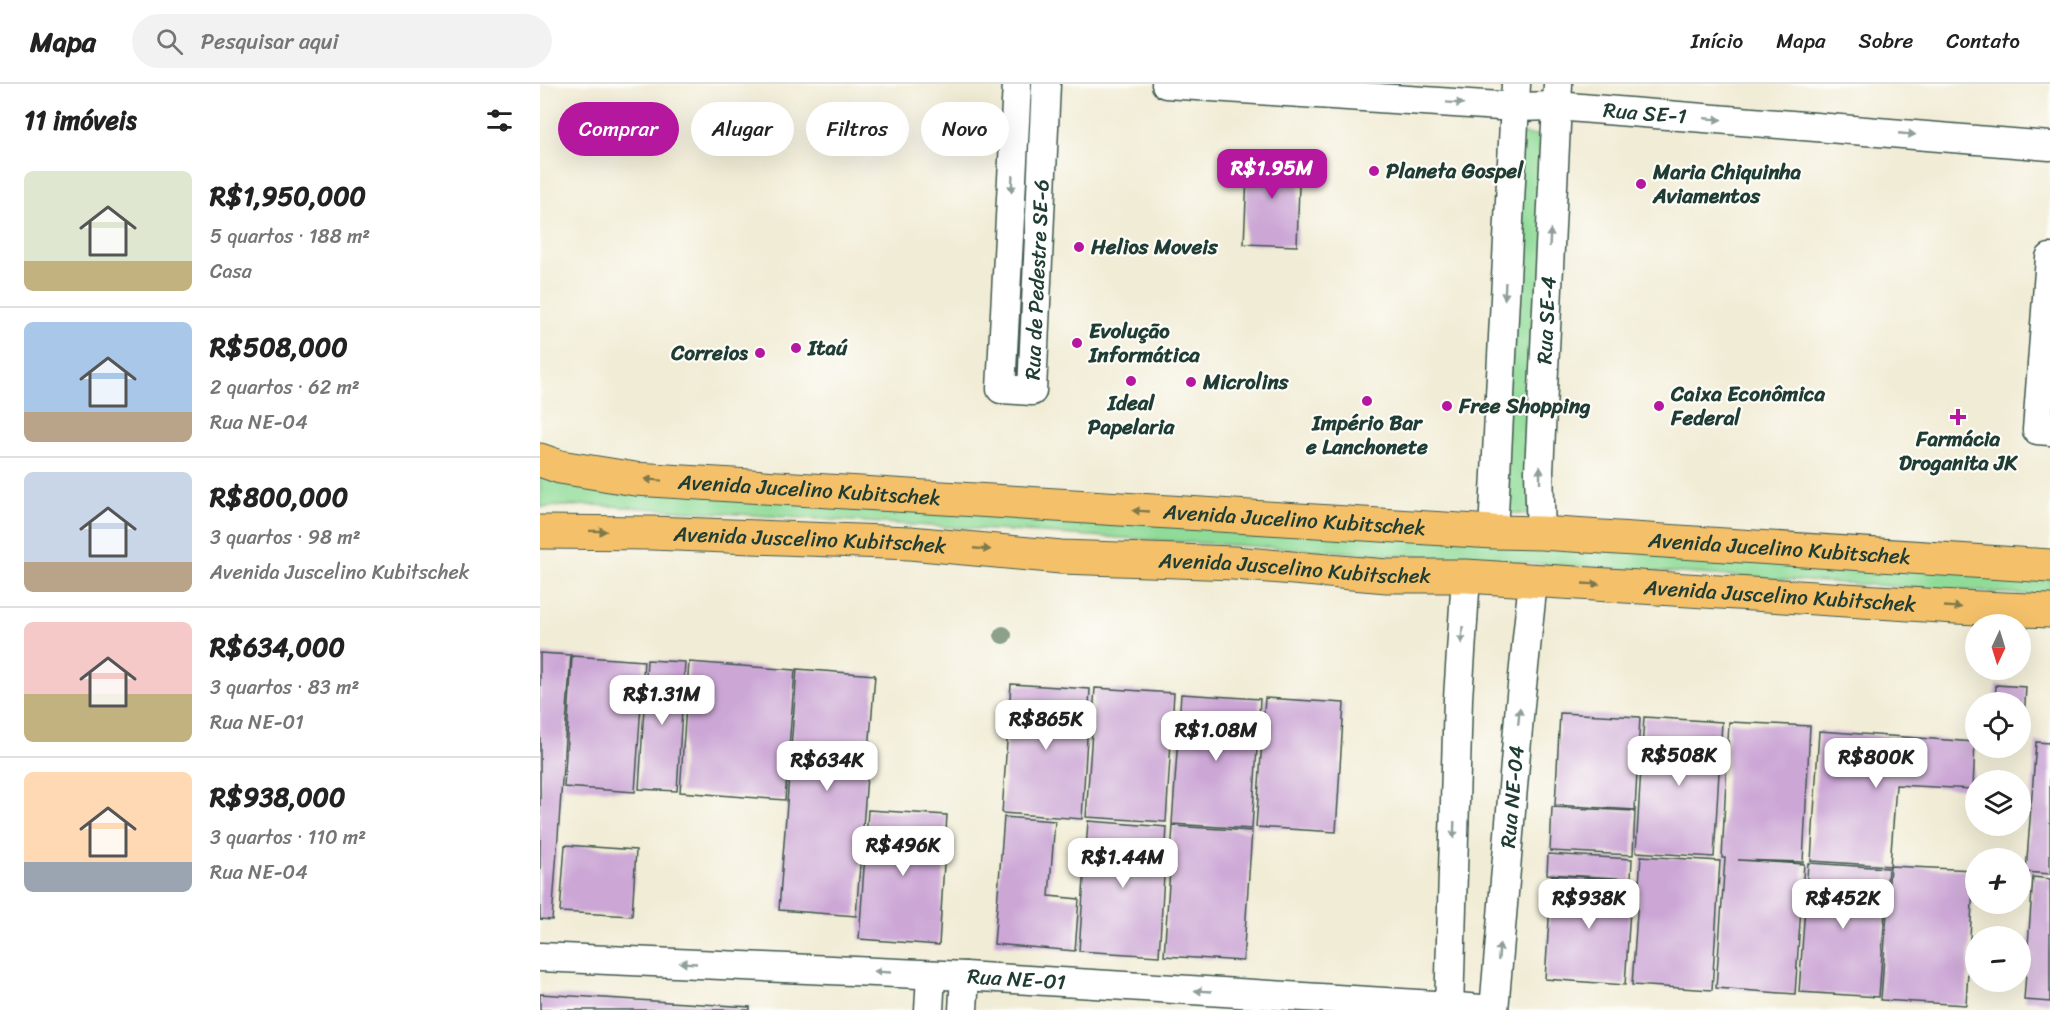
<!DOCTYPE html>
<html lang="pt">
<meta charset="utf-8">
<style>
body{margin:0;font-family:Sriracha,sans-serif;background:#f2f2f2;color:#222;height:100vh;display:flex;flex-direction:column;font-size:22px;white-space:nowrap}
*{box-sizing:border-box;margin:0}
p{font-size:20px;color:#767676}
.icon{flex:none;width:33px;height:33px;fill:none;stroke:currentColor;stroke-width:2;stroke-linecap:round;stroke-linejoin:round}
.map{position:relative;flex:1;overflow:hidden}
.drawer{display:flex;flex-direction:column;background:#fff;width:540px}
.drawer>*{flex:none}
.top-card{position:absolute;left:18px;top:18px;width:570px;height:54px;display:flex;gap:12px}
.needle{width:39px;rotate:184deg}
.buttons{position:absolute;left:1425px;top:530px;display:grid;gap:12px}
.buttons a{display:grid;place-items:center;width:66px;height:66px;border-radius:50%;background:#fff;box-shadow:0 6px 24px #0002;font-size:30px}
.price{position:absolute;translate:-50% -51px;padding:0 14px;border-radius:12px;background:#fff;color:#222;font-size:20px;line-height:39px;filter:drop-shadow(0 2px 3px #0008)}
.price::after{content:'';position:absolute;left:50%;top:36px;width:18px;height:14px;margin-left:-9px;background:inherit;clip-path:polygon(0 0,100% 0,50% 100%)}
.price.active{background:#b5179e;color:#fff}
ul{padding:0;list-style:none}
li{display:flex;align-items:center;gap:18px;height:150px;padding:0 24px}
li+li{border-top:2px solid #e0e0e0}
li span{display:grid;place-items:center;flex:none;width:168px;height:120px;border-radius:9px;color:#555}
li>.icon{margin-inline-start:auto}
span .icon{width:72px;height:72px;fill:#fffc;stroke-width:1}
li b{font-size:26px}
h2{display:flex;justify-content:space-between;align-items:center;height:72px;padding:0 24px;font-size:26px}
.chip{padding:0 21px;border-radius:27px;background:#fff;box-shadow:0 6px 24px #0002;font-size:21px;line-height:54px}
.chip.active{background:#b5179e;color:#fff}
header{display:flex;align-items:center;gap:36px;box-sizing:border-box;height:84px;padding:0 30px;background:#fff;border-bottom:2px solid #e0e0e0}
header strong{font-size:28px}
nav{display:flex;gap:33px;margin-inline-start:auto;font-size:21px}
.search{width:420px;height:54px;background:#f2f2f2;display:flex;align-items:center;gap:15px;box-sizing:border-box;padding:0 21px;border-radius:33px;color:#767676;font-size:22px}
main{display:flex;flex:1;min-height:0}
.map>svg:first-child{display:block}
</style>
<header>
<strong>Mapa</strong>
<div class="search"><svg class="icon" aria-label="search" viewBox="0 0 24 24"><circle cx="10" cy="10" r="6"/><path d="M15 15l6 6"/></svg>Pesquisar aqui</div>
<nav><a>Início</a><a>Mapa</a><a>Sobre</a><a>Contato</a></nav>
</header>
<main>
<section class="drawer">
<h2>11 imóveis<svg class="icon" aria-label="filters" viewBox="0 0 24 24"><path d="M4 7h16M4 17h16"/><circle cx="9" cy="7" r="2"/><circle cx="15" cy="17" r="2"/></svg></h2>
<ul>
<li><span style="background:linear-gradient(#dfe7d0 75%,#c2b280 0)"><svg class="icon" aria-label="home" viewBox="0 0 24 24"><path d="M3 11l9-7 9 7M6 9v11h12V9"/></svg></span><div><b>R$1,950,000</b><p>5 quartos · 188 m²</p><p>Casa</p></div></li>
<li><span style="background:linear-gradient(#a9c7e8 75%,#b9a48a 0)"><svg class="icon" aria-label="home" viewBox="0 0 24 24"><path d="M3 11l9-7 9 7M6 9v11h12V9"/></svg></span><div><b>R$508,000</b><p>2 quartos · 62 m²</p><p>Rua NE-04</p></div></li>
<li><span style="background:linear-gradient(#c9d6e8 75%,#b9a48a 0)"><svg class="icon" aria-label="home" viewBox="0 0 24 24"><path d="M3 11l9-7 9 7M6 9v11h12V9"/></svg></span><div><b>R$800,000</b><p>3 quartos · 98 m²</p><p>Avenida Juscelino Kubitschek</p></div></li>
<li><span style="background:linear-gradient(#f6c9c9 60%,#c2b280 0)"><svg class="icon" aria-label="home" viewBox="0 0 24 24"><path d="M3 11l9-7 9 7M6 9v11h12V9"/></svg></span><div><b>R$634,000</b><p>3 quartos · 83 m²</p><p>Rua NE-01</p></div></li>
<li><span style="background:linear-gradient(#ffd9b3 75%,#9aa5b1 0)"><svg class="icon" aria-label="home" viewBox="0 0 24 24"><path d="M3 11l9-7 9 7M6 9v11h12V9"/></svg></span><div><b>R$938,000</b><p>3 quartos · 110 m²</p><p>Rua NE-04</p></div></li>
</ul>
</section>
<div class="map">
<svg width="1510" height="926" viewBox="0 0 1510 926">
<rect width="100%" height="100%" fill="#fdfcf7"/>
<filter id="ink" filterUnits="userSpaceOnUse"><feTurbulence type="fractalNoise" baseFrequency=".0167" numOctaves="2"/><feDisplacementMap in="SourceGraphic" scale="12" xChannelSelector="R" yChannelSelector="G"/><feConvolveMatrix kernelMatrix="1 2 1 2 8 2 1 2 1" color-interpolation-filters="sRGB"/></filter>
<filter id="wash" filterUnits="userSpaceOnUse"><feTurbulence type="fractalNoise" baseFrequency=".008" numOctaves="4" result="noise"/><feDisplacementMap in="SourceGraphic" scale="24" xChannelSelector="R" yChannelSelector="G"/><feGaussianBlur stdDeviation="1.35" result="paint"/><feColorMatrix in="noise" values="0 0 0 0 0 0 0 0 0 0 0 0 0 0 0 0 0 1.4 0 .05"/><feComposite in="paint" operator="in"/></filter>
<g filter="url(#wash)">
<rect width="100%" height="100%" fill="#f1ecd5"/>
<g fill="#90db98" stroke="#588c66" stroke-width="1.5">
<path d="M979 50 1011 52 989 430 957 428Z"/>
<path d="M0 391 1510 492V512L53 421 0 423Z"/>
</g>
<g id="blocks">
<g fill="#cca7d6">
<path d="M708 69 760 71 757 162 704 160Z"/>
<path d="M0 569 31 571 12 836 0 835Z"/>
<path d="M32 572 104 577 95 708 24 703Z"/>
<path d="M107 576 145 578 137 707 99 705Z"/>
<path d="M149 578 255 586 245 716 140 708Z"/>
<path d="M257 585 335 591 316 832 239 826Z"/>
<path d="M471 600 550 605 542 735 462 729Z"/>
<path d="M1456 601 1486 603 1484 636 1480 635V618H1455Z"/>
<path d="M555 604 634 609 626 738 546 733Z"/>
<path d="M641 610 720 615 712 745 632 740Z"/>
<path d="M725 614 804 619 796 748 716 743Z"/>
<path d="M1020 629 1100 633 1095 726 1015 721Z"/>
<path d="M1104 633 1182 638 1174 773 1096 768Z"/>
<path d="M1189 638 1270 642 1263 778 1198 776 1264 780 1255 910 1176 904 1185 774H1182Z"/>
<path d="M1279 647 1435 658 1433 705 1356 701 1350 782 1271 777Z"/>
<path d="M1496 658 1510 659V790L1486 788Z"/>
<path d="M1012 723 1095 727 1093 771 1010 767Z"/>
<path d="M328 726 407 731 399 861 319 855Z"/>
<path d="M464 733 515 737 509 812 539 815 535 867 454 860Z"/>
<path d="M548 737 627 743 619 872 539 867Z"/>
<path d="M633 742 712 747 703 877 624 872Z"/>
<path d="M25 761 96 766 92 832 20 828Z"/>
<path d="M1008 770 1092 775 1091 795 1007 790Z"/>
<path d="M1101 772 1180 777 1172 906 1092 901Z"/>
<path d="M1268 779 1348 784 1339 913 1259 908Z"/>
<path d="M1350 782 1434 786 1426 921 1341 916Z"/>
<path d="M1012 791 1092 796 1085 901 1005 895Z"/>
<path d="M1493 793 1510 795V918L1484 916Z"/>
<path d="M0 910 210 923V926H0Z"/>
</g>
</g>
</g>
<g filter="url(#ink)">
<use href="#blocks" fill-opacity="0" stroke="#3e574c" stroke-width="1.5"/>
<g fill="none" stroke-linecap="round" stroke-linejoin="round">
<defs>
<g id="minor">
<path id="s1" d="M477 0 461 305 492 307 506 0"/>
<path id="s2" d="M626 0 975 23 1016 22 1510 62"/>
<path d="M1510 174 1497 346 1510 347"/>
<path d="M953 448 976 0"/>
<path id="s3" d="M1001 449 999 387 1018 0"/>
<path id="s4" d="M0 873 425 892 894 921 952 926"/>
<path d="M389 926 391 891"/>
<path d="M423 926 425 892"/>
<path d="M909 926 918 614 926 492"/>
<path id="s5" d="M954 926 980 621 993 497"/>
</g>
<g id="major">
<path id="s6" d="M0 376 20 383 95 395 953 448 1001 449 1510 482"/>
<path id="s7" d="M0 448 111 449 370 459 521 473 694 479 847 492H926L1416 523 1510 527"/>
</g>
</defs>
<use href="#minor" stroke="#3e574c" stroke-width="31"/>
<use href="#major" stroke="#3e574c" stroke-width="35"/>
<use href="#minor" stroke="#fff" stroke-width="28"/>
<use href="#major" stroke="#f4c16a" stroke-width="33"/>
</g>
<circle fill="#8da18a" cx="463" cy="551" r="9"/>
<defs><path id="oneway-solid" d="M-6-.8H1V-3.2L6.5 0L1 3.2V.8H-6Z" transform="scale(1.5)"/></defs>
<g fill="#8f9e9a">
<use href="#oneway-solid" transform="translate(915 19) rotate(4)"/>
<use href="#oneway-solid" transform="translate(1173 35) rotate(5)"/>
<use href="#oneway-solid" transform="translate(1367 50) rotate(5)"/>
<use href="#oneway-solid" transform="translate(472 100) rotate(93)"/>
<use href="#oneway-solid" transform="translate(1010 154) rotate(-87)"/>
<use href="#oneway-solid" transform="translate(965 207) rotate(93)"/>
<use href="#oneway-solid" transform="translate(1000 391) rotate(-90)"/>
<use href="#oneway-solid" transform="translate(922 551) rotate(94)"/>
<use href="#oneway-solid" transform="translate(979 632) rotate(-85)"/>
<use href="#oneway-solid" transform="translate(914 746) rotate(92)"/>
<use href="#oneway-solid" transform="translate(959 868) rotate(-85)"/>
<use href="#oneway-solid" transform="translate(148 879) rotate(-177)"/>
<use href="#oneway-solid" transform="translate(342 888) rotate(-177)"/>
<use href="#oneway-solid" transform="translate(663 907) rotate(-177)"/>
</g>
<g fill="#7f784c">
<use href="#oneway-solid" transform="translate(113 396) rotate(-176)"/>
<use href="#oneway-solid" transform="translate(601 427) rotate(-177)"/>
<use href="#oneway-solid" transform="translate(58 447) rotate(1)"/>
<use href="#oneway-solid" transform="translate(442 465) rotate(5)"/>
<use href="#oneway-solid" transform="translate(1051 500) rotate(3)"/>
<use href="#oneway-solid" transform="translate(1413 523) rotate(3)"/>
</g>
</g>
<g fill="#b5179e" stroke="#fdfcf7" stroke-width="2">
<circle cx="834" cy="87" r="6"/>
<circle cx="1101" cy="100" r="6"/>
<circle cx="539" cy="163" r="6"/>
<circle cx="537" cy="259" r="6"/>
<circle cx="256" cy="264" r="6"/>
<circle cx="220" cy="269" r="6"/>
<circle cx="591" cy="297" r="6"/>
<circle cx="651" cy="298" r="6"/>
<circle cx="827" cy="317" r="6"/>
<circle cx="907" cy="322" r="6"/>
<circle cx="1119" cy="322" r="6"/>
<path d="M1415 324h6v6h6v6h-6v6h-6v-6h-6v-6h6z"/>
</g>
<g text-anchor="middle" stroke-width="4.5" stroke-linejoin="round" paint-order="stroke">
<g font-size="21" fill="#1f3d34" stroke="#fdfcf7">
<text dy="7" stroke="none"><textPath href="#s2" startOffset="480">Rua SE-1</textPath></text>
<text dy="7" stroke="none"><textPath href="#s1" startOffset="448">Rua de Pedestre SE-6</textPath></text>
<text dy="7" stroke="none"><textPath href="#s3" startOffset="213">Rua SE-4</textPath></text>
<text dy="7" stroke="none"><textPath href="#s6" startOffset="272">Avenida Jucelino Kubitschek</textPath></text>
<text dy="7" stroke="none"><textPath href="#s6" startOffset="758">Avenida Jucelino Kubitschek</textPath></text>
<text dy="7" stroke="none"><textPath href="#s7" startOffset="270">Avenida Juscelino Kubitschek</textPath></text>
<text dy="7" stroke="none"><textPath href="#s6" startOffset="1244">Avenida Jucelino Kubitschek</textPath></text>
<text dy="7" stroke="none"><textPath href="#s7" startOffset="756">Avenida Juscelino Kubitschek</textPath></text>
<text dy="7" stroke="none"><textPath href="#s7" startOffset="1242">Avenida Juscelino Kubitschek</textPath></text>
<text dy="7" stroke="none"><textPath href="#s5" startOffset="214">Rua NE-04</textPath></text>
<text dy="7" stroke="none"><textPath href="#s4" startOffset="477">Rua NE-01</textPath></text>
</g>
<g font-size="21" font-weight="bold" fill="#1f3d34" stroke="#fdfcf7" text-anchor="start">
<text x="846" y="94">Planeta Gospel</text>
<text x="1113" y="95">Maria Chiquinha<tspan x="1113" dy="24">Aviamentos</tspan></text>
<text x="551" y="170">Helios Moveis</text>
<text x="549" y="254">Evolução<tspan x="549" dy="24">Informática</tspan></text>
<text x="268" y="271">Itaú</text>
<text x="208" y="276" text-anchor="end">Correios</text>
<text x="663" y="305">Microlins</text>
<text x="1131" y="317">Caixa Econômica<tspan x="1131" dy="24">Federal</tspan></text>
<text x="591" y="326" text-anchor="middle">Ideal<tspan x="591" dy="24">Papelaria</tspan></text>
<text x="919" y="329">Free Shopping</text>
<text x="827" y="346" text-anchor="middle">Império Bar<tspan x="827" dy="24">e Lanchonete</tspan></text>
<text x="1418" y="362" text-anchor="middle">Farmácia<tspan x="1418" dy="24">Droganita JK</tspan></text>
</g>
</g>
</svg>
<div class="buttons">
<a><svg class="needle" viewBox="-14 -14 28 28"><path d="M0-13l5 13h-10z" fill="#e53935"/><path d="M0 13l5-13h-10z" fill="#767676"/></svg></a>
<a><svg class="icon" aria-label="locate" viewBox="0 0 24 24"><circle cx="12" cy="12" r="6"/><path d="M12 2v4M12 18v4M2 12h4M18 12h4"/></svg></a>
<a><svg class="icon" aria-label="layers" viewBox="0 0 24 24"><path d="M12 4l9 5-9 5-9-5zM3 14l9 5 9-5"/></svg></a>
<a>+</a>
<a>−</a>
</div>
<b class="price active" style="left:732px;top:116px">R$1.95M</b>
<b class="price" style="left:122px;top:642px">R$1.31M</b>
<b class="price" style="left:506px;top:667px">R$865K</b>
<b class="price" style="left:676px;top:678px">R$1.08M</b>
<b class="price" style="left:1139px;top:703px">R$508K</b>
<b class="price" style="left:1336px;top:705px">R$800K</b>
<b class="price" style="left:287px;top:708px">R$634K</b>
<b class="price" style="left:363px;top:793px">R$496K</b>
<b class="price" style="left:583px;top:805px">R$1.44M</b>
<b class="price" style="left:1049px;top:846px">R$938K</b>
<b class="price" style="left:1303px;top:846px">R$452K</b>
<div class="top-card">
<a class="chip active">Comprar</a>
<a class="chip">Alugar</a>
<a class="chip">Filtros</a>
<a class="chip">Novo</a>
</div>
</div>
</main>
